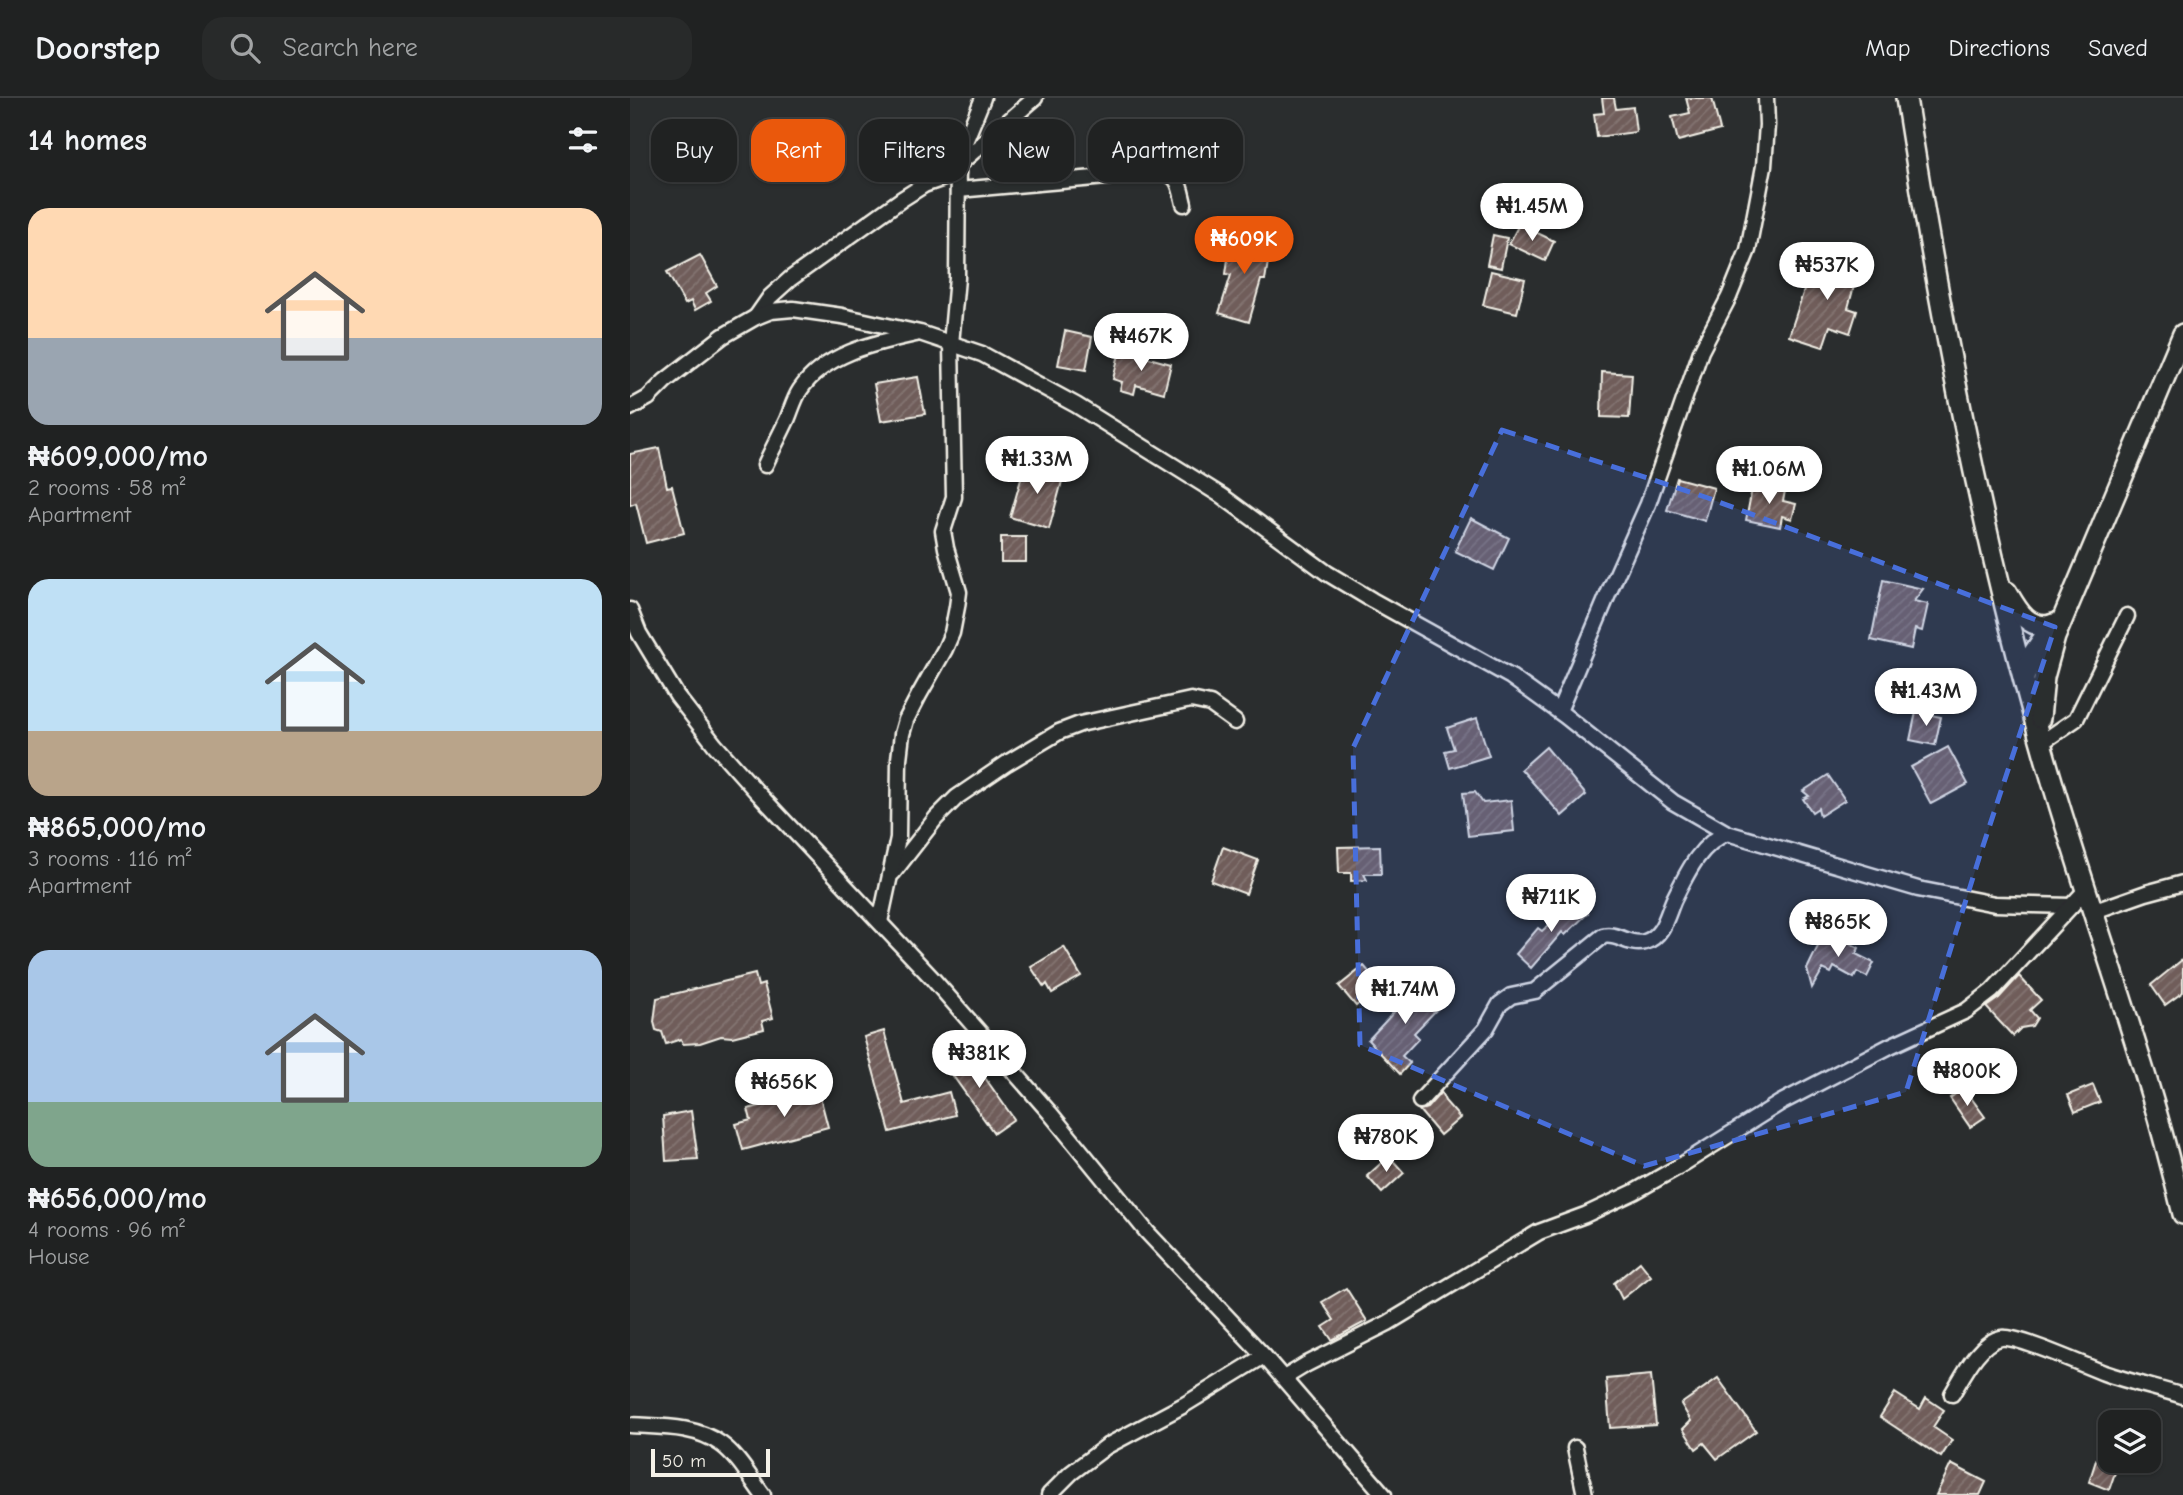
<!DOCTYPE html>
<meta charset="utf-8">
<style>
body{margin:0;font-family:"Comic Neue",sans-serif;background:#282a2a;color:#f1f3f6;height:100vh;display:flex;flex-direction:column;font-size:26px;white-space:nowrap}
*{box-sizing:border-box;margin:0}
p{font-size:23px;color:#a2a4a5}
.icon{flex:none;width:38px;height:38px;fill:none;stroke:currentColor;stroke-width:2;stroke-linecap:round;stroke-linejoin:round}
.map{position:relative;flex:1;overflow:hidden}
.drawer{display:flex;flex-direction:column;background:#202222;width:630px}
.drawer>*{flex:none}
.banner{position:absolute;left:21px;top:21px;width:665px;height:63px;display:flex;gap:14px}
.fabs{position:absolute;left:1468px;top:1312px;display:grid;gap:14px}
.fabs a{display:grid;place-items:center;width:63px;height:63px;border-radius:14px;background:#202222;box-shadow:0 2px 5px #0004,0 0 0 2px #3d3f40;font-size:35px}
.scale{position:absolute;left:21px;bottom:18px;width:119px;box-sizing:border-box;padding-left:7px;border:4px solid #f4f1e8;border-top:0;font-size:19px;line-height:24px;white-space:nowrap;color:#f4f1e8;-webkit-text-stroke:5px #2a2d2e;paint-order:stroke}
.price{position:absolute;translate:-50% -60px;padding:0 16px;border-radius:24px;background:#fff;color:#222;font-size:23px;line-height:46px;filter:drop-shadow(0 2px 4px #0008)}
.price::after{content:'';position:absolute;left:50%;top:42px;width:21px;height:16px;margin-left:-10px;background:inherit;clip-path:polygon(0 0,100% 0,50% 100%)}
.price.on{background:#ea580c;color:#fff}
ul{padding:0;list-style:none}
li{display:grid;align-content:center;gap:14px;height:371px;padding:0 28px}
li span{display:grid;place-items:center;height:217px;border-radius:21px;color:#555}
li>.icon{margin-inline-start:auto}
span .icon{width:126px;height:126px;fill:#fffc;stroke-width:1}
li b{font-size:30px}
h2{display:flex;justify-content:space-between;align-items:center;height:84px;padding:0 28px;font-size:30px}
.pill{padding:0 24px;border-radius:21px;background:#202222;box-shadow:0 2px 5px #0004,0 0 0 2px #3d3f40;font-size:24px;line-height:63px}
.pill.on{background:#ea580c;color:#fff}
header{display:flex;align-items:center;gap:42px;box-sizing:border-box;height:98px;padding:0 35px;background:#202222;border-bottom:2px solid #3d3f40}
header strong{font-size:33px}
nav{display:flex;gap:38px;margin-inline-start:auto;font-size:24px}
.search{width:490px;height:63px;background:#282a2a;display:flex;align-items:center;gap:18px;box-sizing:border-box;padding:0 24px;border-radius:21px;color:#a2a4a5;font-size:26px}
main{display:flex;flex:1;min-height:0}
.map>svg:first-child{display:block}
</style>
<header>
<strong>Doorstep</strong>
<div class="search"><svg class="icon" aria-label="search" viewBox="0 0 24 24"><circle cx="10" cy="10" r="6"/><path d="M15 15l6 6"/></svg>Search here</div>
<nav><a>Map</a><a>Directions</a><a>Saved</a></nav>
</header>
<main>
<section class="drawer">
<h2>14 homes<svg class="icon" aria-label="filters" viewBox="0 0 24 24"><path d="M4 7h16M4 17h16"/><circle cx="9" cy="7" r="2"/><circle cx="15" cy="17" r="2"/></svg></h2>
<ul>
<li><span style="background:linear-gradient(#ffd9b3 60%,#9aa5b1 0)"><svg class="icon" aria-label="home" viewBox="0 0 24 24"><path d="M3 11l9-7 9 7M6 9v11h12V9"/></svg></span><div><b>₦609,000/mo</b><p>2 rooms · 58 m²</p><p>Apartment</p></div></li>
<li><span style="background:linear-gradient(#bfe0f5 70%,#b9a48a 0)"><svg class="icon" aria-label="home" viewBox="0 0 24 24"><path d="M3 11l9-7 9 7M6 9v11h12V9"/></svg></span><div><b>₦865,000/mo</b><p>3 rooms · 116 m²</p><p>Apartment</p></div></li>
<li><span style="background:linear-gradient(#a9c7e8 70%,#7fa58c 0)"><svg class="icon" aria-label="home" viewBox="0 0 24 24"><path d="M3 11l9-7 9 7M6 9v11h12V9"/></svg></span><div><b>₦656,000/mo</b><p>4 rooms · 96 m²</p><p>House</p></div></li>
</ul>
</section>
<div class="map">
<svg width="1553" height="1397" viewBox="0 0 1553 1397">
<defs>
<pattern id="building-hatch" width="6" height="6" patternUnits="userSpaceOnUse" patternTransform="scale(1.75)"><rect width="6" height="6" fill="#6f5d5a"/><path d="M-1 1l2-2M0 6l6-6M5 7l2-2" fill="none" stroke="#847572"/></pattern>
</defs>
<rect width="100%" height="100%" fill="#2a2d2e"/>
<filter id="ink" filterUnits="userSpaceOnUse"><feTurbulence type="fractalNoise" baseFrequency=".0143" numOctaves="2"/><feDisplacementMap in="SourceGraphic" scale="14" xChannelSelector="R" yChannelSelector="G"/><feConvolveMatrix kernelMatrix="1 2 1 2 8 2 1 2 1" color-interpolation-filters="sRGB"/></filter>
<g filter="url(#ink)">
<g fill="url(#building-hatch)" stroke="#f4f1e8" stroke-width="2">
<path d="M972 0H984L986 11 1003 9 1006 34 967 39 964 16 974 15Z"/>
<path d="M1056 0H1082L1090 32 1048 43 1042 19 1060 15Z"/>
<path d="M889 126 924 143 915 163 879 146Z"/>
<path d="M863 137 877 140 871 170 857 167Z"/>
<path d="M607 140 641 146 635 182H631L619 224 589 215 601 177 596 176 598 161 591 160 593 146 605 148Z"/>
<path d="M1193 156 1230 166 1218 210 1227 213 1220 235 1200 228 1193 249 1159 238 1177 183 1185 186Z"/>
<path d="M70 157 87 188 76 195 81 203 65 212 61 203 55 206 37 174Z"/>
<path d="M861 173 895 181 887 215 853 207Z"/>
<path d="M435 233 462 239 456 272 428 267Z"/>
<path d="M490 252 541 266 534 295 506 287 504 296 490 292 492 284 483 281Z"/>
<path d="M972 274 1002 276 999 320 971 319Z"/>
<path d="M288 279 295 316 251 323 244 286Z"/>
<path d="M29 350 37 389 42 388 54 435 16 445 6 405 0 407V356Z"/>
<path d="M396 364 434 376 419 431 380 419Z"/>
<path d="M1047 380 1084 390 1075 423 1037 412Z"/>
<path d="M1123 386 1155 393 1153 403 1166 406 1162 421 1152 418 1150 429 1116 422Z"/>
<path d="M841 420 879 440 864 472 825 453Z"/>
<rect x="371" y="439" width="25" height="25"/>
<path d="M1253 482 1293 491 1284 503 1298 506 1292 533 1285 531 1281 551 1241 542Z"/>
<path d="M1286 614 1311 619 1305 647 1280 642Z"/>
<path d="M847 620 859 658 820 670 815 653 824 651 817 630Z"/>
<path d="M916 649 956 697 932 718 891 671Z"/>
<path d="M1318 649 1338 686 1301 706 1281 669Z"/>
<path d="M1198 677 1215 702 1190 718 1188 710 1182 714 1173 701 1179 698 1173 693Z"/>
<path d="M845 694 853 705 881 702 884 733 838 738 833 695Z"/>
<path d="M750 748 751 776H734L737 782 721 783V775H709L708 749Z"/>
<path d="M593 749 628 762 616 796 581 783Z"/>
<path d="M946 802 958 815 935 837 932 834 901 870 886 856 908 830 912 833Z"/>
<path d="M1207 838 1229 850 1226 856 1244 865 1237 879 1227 874 1224 880 1204 869 1201 875 1193 871 1182 890 1177 871 1191 842Z"/>
<path d="M434 849 451 878 422 895 417 886 414 889 401 869Z"/>
<path d="M1553 861V894L1535 907 1521 887Z"/>
<path d="M734 868 740 875 742 873 753 886 726 908 709 888Z"/>
<path d="M125 876 128 888 134 886 143 920 132 923 134 931 102 939 91 938 70 945 53 946 51 941 36 946 32 934 26 932 24 924 27 900Z"/>
<path d="M1389 878 1411 902 1400 912 1407 920 1402 928 1391 930 1383 938 1356 909 1369 900Z"/>
<path d="M792 881 808 896 804 903 811 907 784 935 789 940 772 958 780 965 770 976 738 942 777 900 776 899Z"/>
<path d="M254 933 274 1006 319 994 325 1017 260 1034 234 939Z"/>
<path d="M334 950 384 1021 364 1035 313 964Z"/>
<path d="M187 987 198 1029 113 1052 106 1026 121 1022 118 1011 165 999 163 993Z"/>
<path d="M1463 987 1470 1004 1445 1014 1438 997Z"/>
<path d="M1334 990 1355 1019 1340 1029 1320 1000Z"/>
<path d="M811 994 815 1003 830 1020 810 1037 789 1012 797 1010Z"/>
<path d="M61 1013 68 1061 36 1063 33 1018Z"/>
<path d="M759 1058 774 1075 752 1095 737 1078Z"/>
<path d="M1010 1164 1021 1178 992 1201 984 1185Z"/>
<path d="M716 1190 737 1223 702 1242 693 1229 704 1222 692 1204Z"/>
<path d="M1021 1277 1026 1327 980 1330 976 1281Z"/>
<path d="M1088 1280 1126 1333 1087 1361 1074 1345 1066 1351 1053 1331 1061 1323 1051 1306Z"/>
<path d="M1265 1295 1290 1311 1296 1300 1314 1312 1303 1329 1322 1342 1311 1359 1250 1319Z"/>
<path d="M1469 1353 1480 1358V1363H1489L1479 1392 1459 1384Z"/>
<path d="M1321 1366 1356 1384 1350 1397H1306Z"/>
</g>
<g fill="none" stroke-linecap="round" stroke-linejoin="round">
<defs>
<g id="minor">
<path d="M328 67 405 0"/>
<path d="M328 92 533 74C550 78 550 90 554 106"/>
<path d="M126 219 140 199 160 181 272 101 294 87 328 75"/>
<path d="M0 310 18 300 35 283 93 238 126 219 141 213 163 211 212 218 290 235 352 256 446 307 592 398 697 475 742 502 881 579 935 618 1043 704 1097 735"/>
<path d="M135 367C142 352 150 337 157 322 161 313 164 301 170 292 195 255 245 245 286 236"/>
<path d="M0 512 9 535 47 598 85 647 126 693 302 880 420 1015 517 1134 634 1258 754 1397"/>
<path d="M929 613 982 487 1018 406 1071 253 1099 199 1118 152 1134 68 1137 27 1136 0"/>
<path d="M1411 645 1446 621 1497 518"/>
<path d="M263 775 306 720 327 699 377 665 429 634 450 626 561 602 580 606 605 624"/>
<path d="M1462 814 1516 795 1553 785"/>
<path d="M250 824 268 740 269 661 272 636 276 622 289 597 315 551 322 535 327 509 329 494 316 450 313 433 324 399 321 246 327 180 328 61 353 0"/>
<path d="M790 1003 856 931 870 906 881 898 905 893 973 838C987 834 1000 849 1015 844 1034 838 1037 816 1044 801 1057 775 1070 746 1097 735L1288 791 1365 806 1441 808"/>
<path d="M654 1280 677 1266 758 1225 909 1134 955 1117 1004 1094 1048 1069 1150 1005 1260 948 1336 913 1362 893 1455 793"/>
<path d="M1322 1296C1333 1278 1349 1244 1371 1240 1387 1237 1455 1268 1474 1275 1500 1284 1527 1290 1553 1298"/>
<path d="M0 1327C30 1329 65 1327 91 1346 108 1358 120 1380 133 1397"/>
<path d="M945 1350 955 1397"/>
<path d="M419 1397 441 1375 477 1348 554 1307 634 1258"/>
</g>
<g id="secondary">
<path d="M1276 0C1310 217 1351 434 1411 645 1446 771 1492 894 1528 1020 1537 1052 1545 1084 1553 1116"/>
<path d="M1377 494C1388 513 1398 532 1422 527"/>
<path d="M1394 580 1402 557 1423 526"/>
<path d="M1410 620 1414 579 1425 539 1553 236"/>
</g>
</defs>
<use href="#minor" stroke="#f4f1e8" stroke-width="19"/>
<use href="#secondary" stroke="#f4f1e8" stroke-width="24"/>
<use href="#minor" stroke="#2a2d2e" stroke-width="14"/>
<use href="#secondary" stroke="#2a2d2e" stroke-width="19"/>
</g>
</g>
<path fill="#486fdb" fill-opacity="0.2" stroke="#486fdb" stroke-width="5" stroke-dasharray="14 9" stroke-linejoin="round" d="M872 332 1078 400 1425 529 1350 757 1276 994 1014 1068 730 947 723 650Z"/>
</svg>
<div class="fabs">
<a><svg class="icon" aria-label="layers" viewBox="0 0 24 24"><path d="M12 4l9 5-9 5-9-5zM3 14l9 5 9-5"/></svg></a>
</div>
<div class="scale">50 m</div>
<b class="price" style="left:902px;top:145px">₦1.45M</b>
<b class="price on" style="left:614px;top:178px">₦609K</b>
<b class="price" style="left:1197px;top:204px">₦537K</b>
<b class="price" style="left:511px;top:275px">₦467K</b>
<b class="price" style="left:407px;top:398px">₦1.33M</b>
<b class="price" style="left:1139px;top:408px">₦1.06M</b>
<b class="price" style="left:1296px;top:630px">₦1.43M</b>
<b class="price" style="left:921px;top:836px">₦711K</b>
<b class="price" style="left:1208px;top:861px">₦865K</b>
<b class="price" style="left:775px;top:928px">₦1.74M</b>
<b class="price" style="left:349px;top:992px">₦381K</b>
<b class="price" style="left:1337px;top:1010px">₦800K</b>
<b class="price" style="left:154px;top:1021px">₦656K</b>
<b class="price" style="left:756px;top:1076px">₦780K</b>
<div class="banner">
<a class="pill">Buy</a>
<a class="pill on">Rent</a>
<a class="pill">Filters</a>
<a class="pill">New</a>
<a class="pill">Apartment</a>
</div>
</div>
</main>
